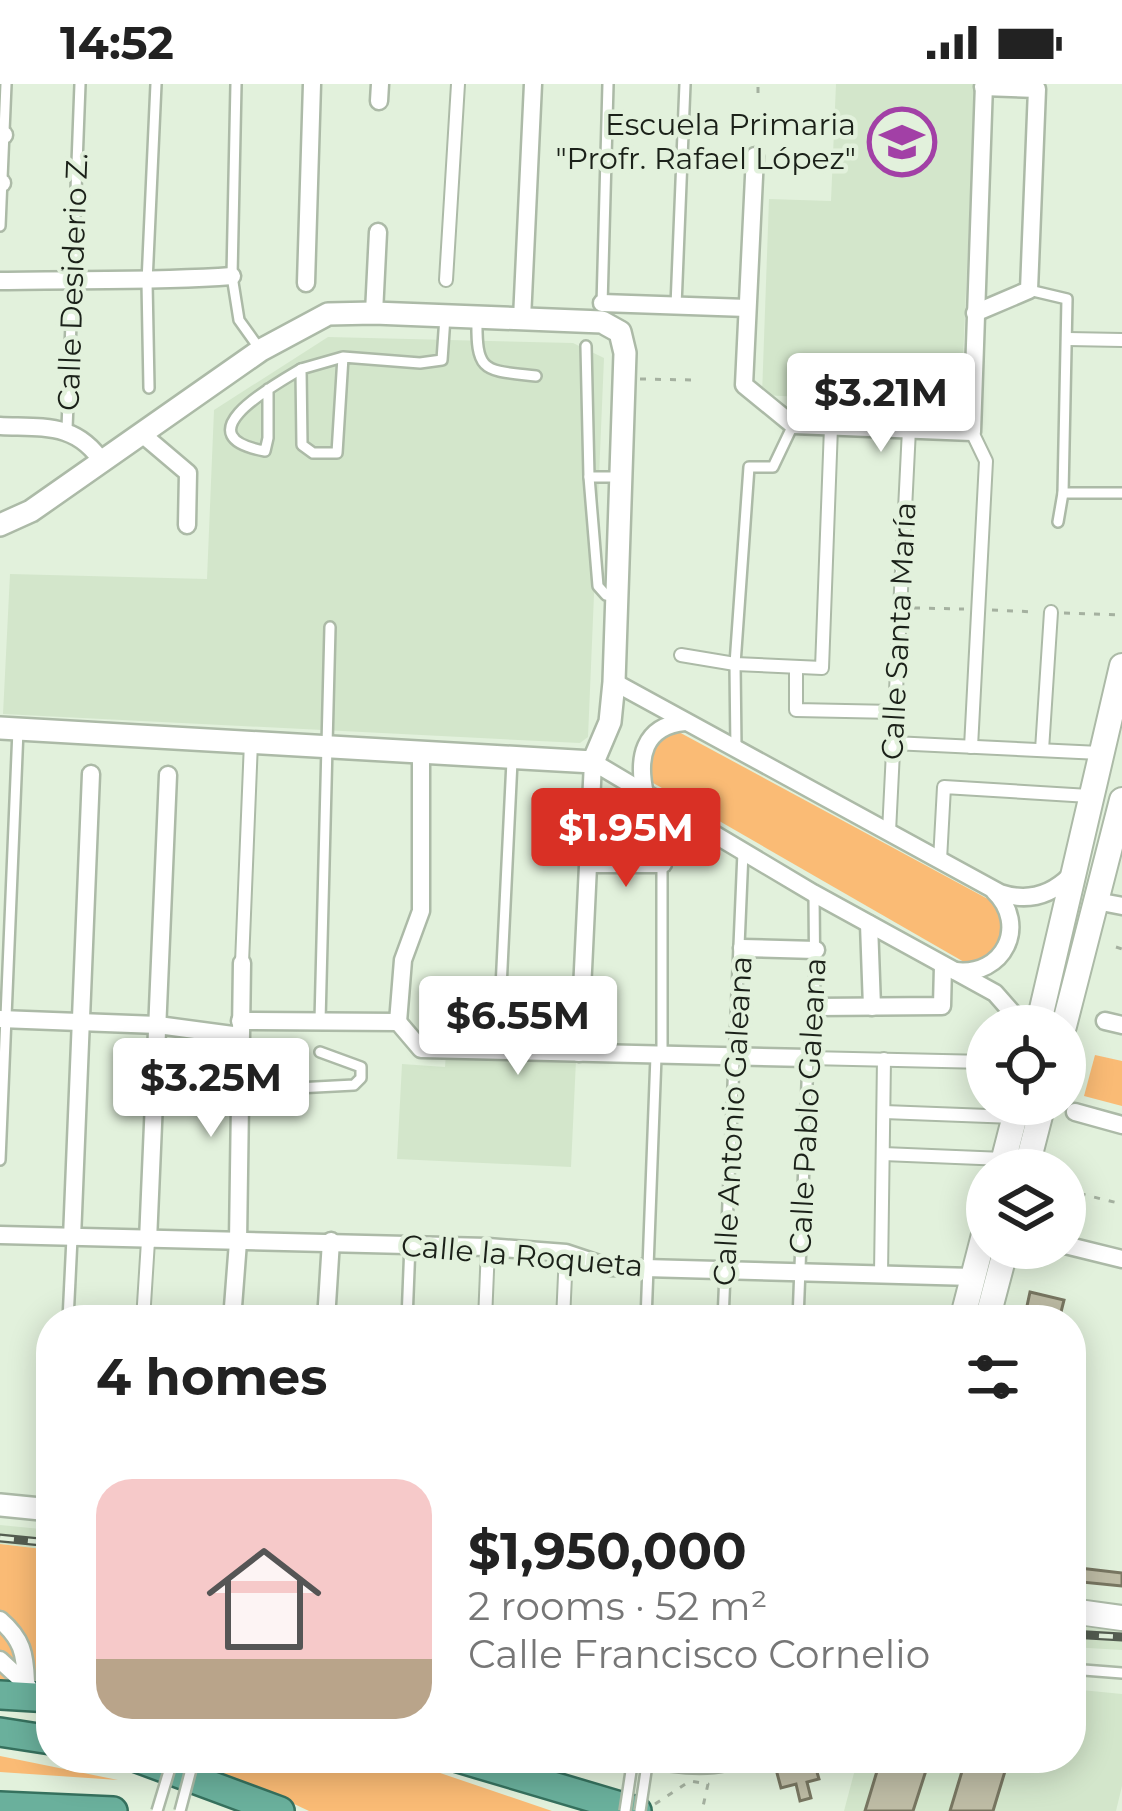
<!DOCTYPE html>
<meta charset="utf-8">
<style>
body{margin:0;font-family:Montserrat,sans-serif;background:#f6f6f6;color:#222;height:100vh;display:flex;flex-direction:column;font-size:45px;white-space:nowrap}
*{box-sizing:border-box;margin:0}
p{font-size:39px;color:#767676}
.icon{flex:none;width:66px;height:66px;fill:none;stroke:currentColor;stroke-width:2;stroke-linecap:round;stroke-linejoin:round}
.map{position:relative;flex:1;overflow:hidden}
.sheet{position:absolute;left:36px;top:1221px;width:1050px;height:468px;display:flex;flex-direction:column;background:#fff;border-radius:48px;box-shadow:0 6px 30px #0003}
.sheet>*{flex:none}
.controls{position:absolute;left:966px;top:921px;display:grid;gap:24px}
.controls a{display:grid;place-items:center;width:120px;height:120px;border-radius:50%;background:#fff;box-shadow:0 6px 30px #0003;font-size:60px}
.price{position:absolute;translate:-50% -102px;padding:0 27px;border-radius:12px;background:#fff;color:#222;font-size:39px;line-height:78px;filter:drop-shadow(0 3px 6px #0008)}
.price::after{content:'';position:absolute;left:50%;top:72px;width:36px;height:27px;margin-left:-18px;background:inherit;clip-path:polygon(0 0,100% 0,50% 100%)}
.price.selected{background:#d93025;color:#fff}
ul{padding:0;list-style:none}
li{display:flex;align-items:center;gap:36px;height:300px;padding:0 60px}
li span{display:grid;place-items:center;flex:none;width:336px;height:240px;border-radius:36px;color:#555}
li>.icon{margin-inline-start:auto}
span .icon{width:144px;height:144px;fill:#fffc;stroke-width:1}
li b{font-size:51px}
h2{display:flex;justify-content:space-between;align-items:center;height:144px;padding:0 60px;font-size:51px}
.status{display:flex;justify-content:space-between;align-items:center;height:84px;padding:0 60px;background:#fff;direction:ltr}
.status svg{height:33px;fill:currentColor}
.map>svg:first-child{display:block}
</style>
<div class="status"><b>14:52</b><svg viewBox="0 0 49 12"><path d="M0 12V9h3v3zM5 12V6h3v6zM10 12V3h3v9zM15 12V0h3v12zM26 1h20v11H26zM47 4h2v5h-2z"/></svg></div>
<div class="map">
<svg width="1122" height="1727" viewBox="0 0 1122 1727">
<rect width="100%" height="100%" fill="#e2f1dc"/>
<g fill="#d3e6cb">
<path d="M836 0H975L961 321 762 311 769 115 831 117Z"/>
<path d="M328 253 573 259 604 274 588 653 580 659 3 630 10 490 207 495 214 326Z"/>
<path d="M446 970 576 976 571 1083 397 1075 402 980 445 983Z"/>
<path d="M0 1441 51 1446V1466L0 1460Z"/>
<path d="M1071 1542 1122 1547V1566L1071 1563Z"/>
<path d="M1071 1605 1122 1610V1702L1116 1727H844L858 1674H1071Z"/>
</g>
<g fill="#fabb75">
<path d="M677 647 999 821 1007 864 971 882 648 696 649 661Z"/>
<path d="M1095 971 1122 977V1022L1084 1012Z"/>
<path d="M0 1460 51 1466V1578L26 1598 0 1601Z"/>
<path d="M0 1672 118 1696 0 1688Z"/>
<path d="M183 1674H396L552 1727H309L256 1702Z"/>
</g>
<g fill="#bebca5" stroke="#787661" stroke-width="3">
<path d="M1030 1208 1064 1216 1059 1236H1024Z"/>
<path d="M1071 1483 1122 1489V1502L1071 1497Z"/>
<path d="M773 1674H813L819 1695 807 1698 811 1714 800 1717 796 1700 781 1704Z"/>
<path d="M881 1674H930L913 1727H865Z"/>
<path d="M966 1674H1009L993 1727H950Z"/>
</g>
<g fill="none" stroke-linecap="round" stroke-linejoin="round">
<defs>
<g id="service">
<path d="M236 0 232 192 239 236 259 264"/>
<path d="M0 142 6 0"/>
<path d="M1029 206 1067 215 1063 409 1058 438"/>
<path d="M602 221 608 0"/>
<path d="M676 222 685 0"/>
<path d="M477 234C476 290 484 286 536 292"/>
<path d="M586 262 589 393H621"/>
<path d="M343 273 337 369H313L302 361 301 285 343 273 420 279 442 276 445 233"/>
<path d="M149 304 147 198 156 0"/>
<path d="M268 305V354L265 367C180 352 276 300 301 285"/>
<path d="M67 345 80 0"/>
<path d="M589 393 598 502 606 511 617 513"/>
<path d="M1063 409H1122"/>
<path d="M736 665 735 580 749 383H773L793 341"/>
<path d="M320 937 330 543"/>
<path d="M498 966 512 677"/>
<path d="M662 971V720"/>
<path d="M238 1007 354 1001 361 994V983L320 968"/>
<path d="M0 1076 18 646"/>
<path d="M68 1236 72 1154"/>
<path d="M407 1236 410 1160"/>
<path d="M646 1236 656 972"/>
<path d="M723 1236 743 768"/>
<path d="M798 1236 808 974 815 923 814 810"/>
<path d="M1071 1585 1122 1589"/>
<path d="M624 1674C656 1681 717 1693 745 1674"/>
</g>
<g id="pedestrian">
<path d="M446 196 458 0"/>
<path d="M1068 255 1122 256"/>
<path d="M681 571 735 580 822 584 831 343"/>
<path d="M796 584V626L895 628"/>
<path d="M893 659 1100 669"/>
<path d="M971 663 986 377 972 348"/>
<path d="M1042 666 1051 528"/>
<path d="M889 748 909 345"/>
<path d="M940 776 944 703 1089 712"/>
<path d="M242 879 251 658"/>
<path d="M808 974 987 978"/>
<path d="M884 1028 1014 1033"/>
<path d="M883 1070 1004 1075"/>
<path d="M881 1190 884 975"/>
<path d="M143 1236 148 1157"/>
<path d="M485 1236 488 1163"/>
<path d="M563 1236 566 1169"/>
</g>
<g id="minor">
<path d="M379 17 380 0"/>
<path d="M0 51H4"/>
<path d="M755 72 744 301 793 341 972 348 984 0"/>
<path d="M0 99H2"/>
<path d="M0 197C78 195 154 198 232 192"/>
<path d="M306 199 312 0"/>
<path d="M602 219 747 224"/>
<path d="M374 229 378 148"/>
<path d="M975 229 1029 206 1037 5 983 3"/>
<path d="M522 235 533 0"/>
<path d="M0 342C43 344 76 338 103 379"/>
<path d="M142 350 188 389 187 441"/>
<path d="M614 598 1000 809C1027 818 1050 812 1070 792"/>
<path d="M645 710C637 674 643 642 685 638"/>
<path d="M588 780H663"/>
<path d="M1096 817 1122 822"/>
<path d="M869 840 872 923"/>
<path d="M742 864 816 866"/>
<path d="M955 887C1004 893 1029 841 994 807"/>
<path d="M815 923 942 922 943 882"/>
<path d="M0 935 158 941 240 952"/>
<path d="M240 937 398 938 421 965 808 974"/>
<path d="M1105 937 1122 941"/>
<path d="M398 938 403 876 421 827V668"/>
<path d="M579 969 593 678 813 809 995 909 1024 942"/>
<path d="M1075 1028 1122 1041"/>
<path d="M0 1151 488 1163 566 1169 608 1183 973 1193"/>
<path d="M72 1154 91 690"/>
<path d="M148 1157 168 691"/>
<path d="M1065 1161 1122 1175"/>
<path d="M232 1236 238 1158 242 879"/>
<path d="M326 1236 331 1157"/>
<path d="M0 1536C22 1555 25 1569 26 1598"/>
<path d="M0 1576 28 1602"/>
</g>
<g id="tertiary">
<path d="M0 441 31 427 261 266 328 230 374 229 602 238 620 248 625 269 614 598 610 638 593 678 0 644"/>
<path d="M0 1421 51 1426"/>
</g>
<g id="secondary">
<path d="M1038 942 1122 582"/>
<path d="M1064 942 1122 716"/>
<path d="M1001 1086 1018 1020"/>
<path d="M1026 1086 1043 1020"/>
<path d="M962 1236 987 1139"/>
<path d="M987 1236 1006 1164"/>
<path d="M1071 1527 1122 1534"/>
</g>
<g id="trunk">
<path d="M0 1611 51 1614"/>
<path d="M0 1648 51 1656"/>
<path d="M137 1674 280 1727"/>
<path d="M458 1674 637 1727"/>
<path d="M0 1722 113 1727"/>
</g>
</defs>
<use href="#service" stroke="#acbaa7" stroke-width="14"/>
<use href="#pedestrian" stroke="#acbaa7" stroke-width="16"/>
<use href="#minor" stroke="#acbaa7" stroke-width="21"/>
<use href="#tertiary" stroke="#acbaa7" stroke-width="26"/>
<use href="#secondary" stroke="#acbaa7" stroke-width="28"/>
<use href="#trunk" stroke="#36715e" stroke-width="32"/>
<g stroke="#a5b1a0" stroke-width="3" stroke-dasharray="6 9" stroke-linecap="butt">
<path d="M758 9V0"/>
<path d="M640 295 692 296"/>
<path d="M914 524 964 525"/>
<path d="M992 526 1036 528"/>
<path d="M1064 529 1122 531"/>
<path d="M1116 863 1122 865"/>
<path d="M1065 1106 1122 1120"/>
<path d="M655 1720 690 1697 708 1700 702 1727"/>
</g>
<use href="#service" stroke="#fff" stroke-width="9"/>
<use href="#pedestrian" stroke="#fff" stroke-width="12"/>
<use href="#minor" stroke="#fff" stroke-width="16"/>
<use href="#tertiary" stroke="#fff" stroke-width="21"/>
<use href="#secondary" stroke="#fff" stroke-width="24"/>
<use href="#trunk" stroke="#6ab09c" stroke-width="27"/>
<defs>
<g id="rail">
<path d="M0 1454 51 1459"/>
<path d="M1071 1550 1122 1553"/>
</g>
</defs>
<use href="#rail" stroke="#545d51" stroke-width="9"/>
<use href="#rail" stroke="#e2f1dc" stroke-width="4.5" stroke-dasharray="14" stroke-linecap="butt"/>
<defs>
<g id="service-bridge">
<path d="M157 1727 173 1674"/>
<path d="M180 1727 194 1674"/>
<path d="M625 1727 633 1674"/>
<path d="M640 1727 648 1674"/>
</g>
</defs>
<use href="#service-bridge" stroke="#acbaa7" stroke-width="14" stroke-linecap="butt"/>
<use href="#service-bridge" stroke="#fff" stroke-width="9"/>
</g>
<defs>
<symbol id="school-ring" viewBox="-11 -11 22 22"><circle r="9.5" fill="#e2f1dc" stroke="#a240a6" stroke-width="1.5"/><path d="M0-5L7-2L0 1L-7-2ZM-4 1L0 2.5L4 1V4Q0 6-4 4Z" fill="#a240a6"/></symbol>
</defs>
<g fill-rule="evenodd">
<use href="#school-ring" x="864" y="20" width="76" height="76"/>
</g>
<g text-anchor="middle" stroke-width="9" stroke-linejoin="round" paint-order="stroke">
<g font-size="30" fill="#1b2119" stroke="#e2f1dc" text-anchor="end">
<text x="856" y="51">Escuela Primaria<tspan x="856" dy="34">"Profr. Rafael López"</tspan></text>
</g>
<g font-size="30" fill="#1b2119" stroke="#e2f1dc">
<text transform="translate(73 198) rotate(-88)" y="10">Calle Desiderio Z.</text>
<text transform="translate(899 547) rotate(-87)" y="10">Calle Santa María</text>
<text transform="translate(808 1022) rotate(-87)" y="10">Calle Pablo Galeana</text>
<text transform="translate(733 1037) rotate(-87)" y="10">Calle Antonio Galeana</text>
<text transform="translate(522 1172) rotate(5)" y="10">Calle la Roqueta</text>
</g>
</g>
</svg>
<div class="controls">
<a><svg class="icon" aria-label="locate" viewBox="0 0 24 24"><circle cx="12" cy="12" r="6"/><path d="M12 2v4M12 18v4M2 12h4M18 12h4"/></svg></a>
<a><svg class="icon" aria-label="layers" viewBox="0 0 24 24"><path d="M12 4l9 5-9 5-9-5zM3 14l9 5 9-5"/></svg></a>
</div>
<b class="price" style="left:881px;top:371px">$3.21M</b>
<b class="price selected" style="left:626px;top:806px">$1.95M</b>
<b class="price" style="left:518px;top:994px">$6.55M</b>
<b class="price" style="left:211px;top:1056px">$3.25M</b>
<section class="sheet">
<h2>4 homes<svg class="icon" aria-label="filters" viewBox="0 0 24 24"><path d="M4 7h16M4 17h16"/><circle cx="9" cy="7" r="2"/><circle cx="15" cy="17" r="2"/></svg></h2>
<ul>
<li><span style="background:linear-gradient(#f6c9c9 75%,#b9a48a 0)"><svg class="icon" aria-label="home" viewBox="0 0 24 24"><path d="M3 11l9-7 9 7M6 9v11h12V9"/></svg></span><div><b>$1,950,000</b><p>2 rooms · 52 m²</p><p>Calle Francisco Cornelio</p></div></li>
</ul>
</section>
</div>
